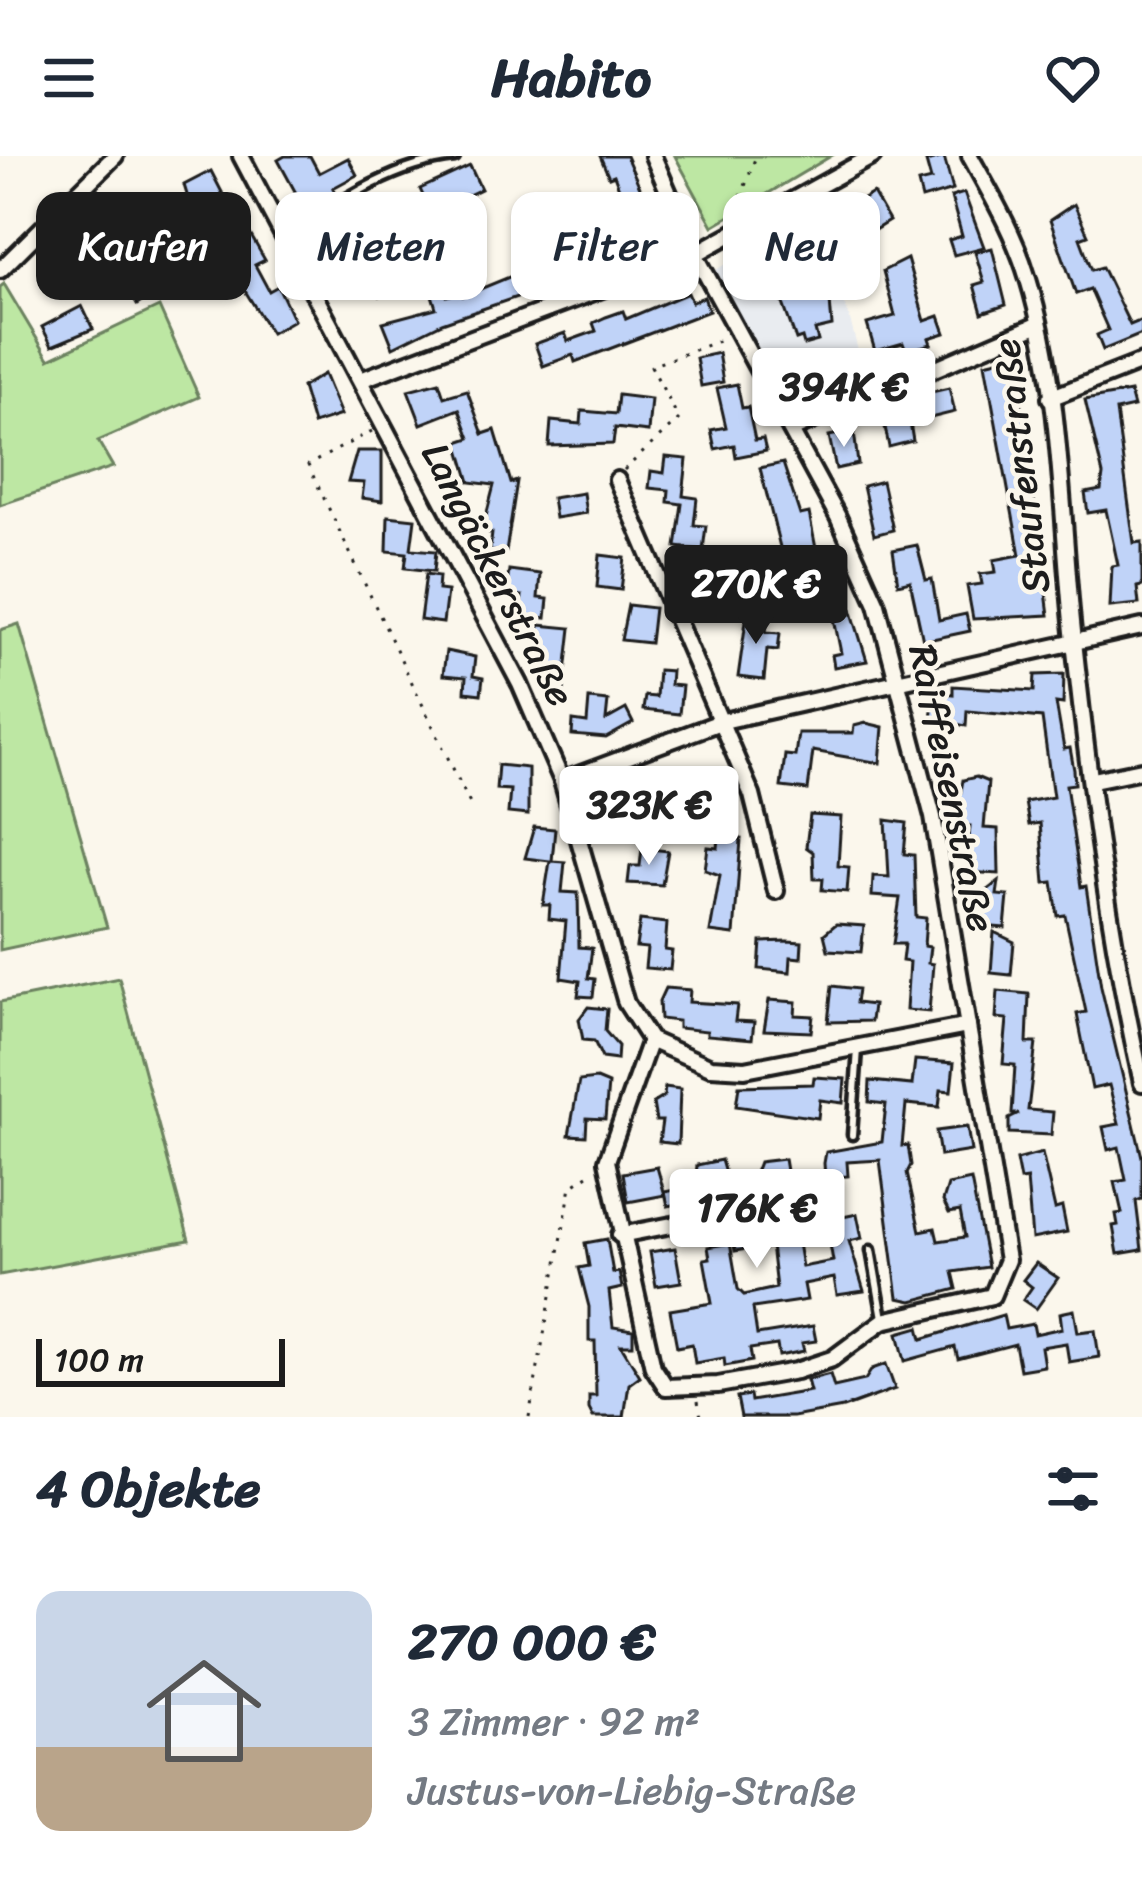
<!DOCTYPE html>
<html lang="de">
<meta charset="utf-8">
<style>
body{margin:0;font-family:Sriracha,sans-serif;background:#f6f6f7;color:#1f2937;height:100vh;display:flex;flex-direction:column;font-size:45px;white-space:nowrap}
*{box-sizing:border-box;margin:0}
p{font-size:39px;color:#747a83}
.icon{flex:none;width:66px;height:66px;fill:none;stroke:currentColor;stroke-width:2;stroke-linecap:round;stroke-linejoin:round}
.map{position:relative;height:1261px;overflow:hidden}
.drawer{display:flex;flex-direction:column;background:#fff;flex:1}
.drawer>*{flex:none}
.hud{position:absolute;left:36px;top:36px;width:1071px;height:108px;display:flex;gap:24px}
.scale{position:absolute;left:36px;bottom:30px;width:249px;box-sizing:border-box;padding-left:12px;border:6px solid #1c1c1c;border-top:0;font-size:33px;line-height:42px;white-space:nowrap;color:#1c1c1c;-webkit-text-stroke:9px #fbf7ec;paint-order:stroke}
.price{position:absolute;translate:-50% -102px;padding:0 27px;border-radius:12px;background:#fff;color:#222;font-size:39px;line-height:78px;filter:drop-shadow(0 3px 6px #0008)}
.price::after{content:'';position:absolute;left:50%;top:72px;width:36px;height:27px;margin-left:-18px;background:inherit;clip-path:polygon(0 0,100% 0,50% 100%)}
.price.current{background:#1c1c1c;color:#fff}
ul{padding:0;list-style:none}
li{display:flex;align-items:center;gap:36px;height:300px;padding:0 36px}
li span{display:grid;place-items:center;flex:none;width:336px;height:240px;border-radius:24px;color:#555}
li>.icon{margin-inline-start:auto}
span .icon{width:144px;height:144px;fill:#fffc;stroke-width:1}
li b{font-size:51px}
h2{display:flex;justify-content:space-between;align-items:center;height:144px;padding:0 36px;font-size:51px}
.chip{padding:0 42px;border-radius:24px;background:#fff;box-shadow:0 3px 9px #0004;font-size:42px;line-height:108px}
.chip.current{background:#1c1c1c;color:#fff}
header{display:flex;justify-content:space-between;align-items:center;height:156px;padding:0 36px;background:#fff;font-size:54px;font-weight:800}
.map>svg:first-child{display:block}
</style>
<header><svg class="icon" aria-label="menu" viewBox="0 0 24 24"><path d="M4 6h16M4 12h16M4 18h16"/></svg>Habito<svg class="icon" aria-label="heart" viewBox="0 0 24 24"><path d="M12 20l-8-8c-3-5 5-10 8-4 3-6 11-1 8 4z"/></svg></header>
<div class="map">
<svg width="1142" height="1261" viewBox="0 0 1142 1261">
<rect width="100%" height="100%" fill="#fbf7ec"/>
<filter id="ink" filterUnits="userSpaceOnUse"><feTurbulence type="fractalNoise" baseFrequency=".00833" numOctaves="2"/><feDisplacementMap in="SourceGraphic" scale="24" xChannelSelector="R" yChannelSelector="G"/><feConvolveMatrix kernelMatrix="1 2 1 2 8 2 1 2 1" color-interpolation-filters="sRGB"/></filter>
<g filter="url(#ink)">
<path fill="#e9ecf0" d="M811 61 849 160 867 229 794 262 716 114Z"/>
<g fill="#bde7a3" stroke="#6c8260" stroke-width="3">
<path d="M675 0H831L713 70Z"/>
<path d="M4 128 49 203 159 151 199 241 98 285 113 311 0 349V131Z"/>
<path d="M19 468 107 771 0 794V474Z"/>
<path d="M119 822 189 1084 0 1119V846Z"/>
</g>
<g fill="#c0d3f8" stroke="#1c1c1c" stroke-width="3">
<path d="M285 0H310L319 17 348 2 357 19 333 32 337 39 315 53 311 46 303 50 278 4Z"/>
<path d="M600 0H626L663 83 645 91 638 82 614 19 609 21Z"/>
<path d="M944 1 953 34 922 43 918 27 931 24 926 6Z"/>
<path d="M470 10 481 33 431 57 420 33Z"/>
<path d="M211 15 229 50 216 57 233 88 250 78 265 104 255 109 269 135 278 130 294 164 271 177 242 130 237 133 209 76 186 88 178 73 195 65 184 29Z"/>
<path d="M873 37 889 65 868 78 853 49Z"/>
<path d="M964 37 984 91 954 99 949 84 962 80 951 41Z"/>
<path d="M1074 48 1088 79 1080 82 1092 114 1102 111 1130 169 1142 164V178L1103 194 1097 179 1108 174 1090 133 1076 138 1050 64Z"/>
<path d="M345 52 357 75 335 88 322 66Z"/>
<path d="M112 83 151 140 137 149 120 120 99 132 91 118 106 109 96 93Z"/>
<path d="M600 84 605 99 596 102 600 112 442 167 393 191 383 166 436 152 432 139 445 135 447 140 461 136 463 140 531 112 534 120 563 109 559 99Z"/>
<path d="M992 92 1006 149 982 157 974 129 984 126 975 96Z"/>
<path d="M369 99 379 118H389L396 131 380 140 373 128 363 133 350 109Z"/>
<path d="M907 103 925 165 939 160 945 177 929 182 931 188 906 195 903 187 875 195 867 168 895 160 883 115Z"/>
<path d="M795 109H804L807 118 822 114 830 145 832 170 815 174 818 185 804 189 802 182 796 184 779 136 766 140 760 118Z"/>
<path d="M688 137 692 146 704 141 709 155 575 206 573 199 543 210 535 188 565 177 568 185 596 175 593 167 606 161 623 155 626 163Z"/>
<path d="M82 150 93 173 52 190 42 171Z"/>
<path d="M718 197 723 226 701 230 696 202Z"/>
<path d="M1010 201 1021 242 1049 459 973 463 967 430 982 428 980 418 996 416 994 404 1020 399 985 207Z"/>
<path d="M324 218 341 259 313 268 302 231Z"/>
<path d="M439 226 444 241 467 234 483 278 495 274 511 327 517 325 506 396 490 395 492 377 482 376 494 329 470 326 458 286 470 282 459 253 421 268 408 234Z"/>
<path d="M737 228 742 252 748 251 755 284 763 283 766 295 736 301 734 289 715 293 711 274 726 271 717 232Z"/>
<path d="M949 232 955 256 910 267 913 285 889 291 882 256 920 248 918 239Z"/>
<path d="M1130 236 1134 251 1116 255 1134 387 1142 386V430L1137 431 1139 448 1110 451 1112 410 1118 409 1106 354 1088 357 1085 337 1101 334 1103 319 1085 244Z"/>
<path d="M618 239 651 243 648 276 615 272 613 288 549 290 551 265 581 268 582 255 616 258Z"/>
<path d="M854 275 858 308 836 313 829 280Z"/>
<path d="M357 295H382V345L362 342 364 327 348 326Z"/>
<path d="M666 301 687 303 683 340 697 342 694 369 706 370 703 394 676 391 682 348 668 346 669 334 649 332 651 315 664 317Z"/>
<path d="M783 307 800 359 809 357 821 418 839 414 867 505 834 511 832 499 841 497 833 458 817 462 803 406 787 409 781 395 760 312Z"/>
<path d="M882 325 893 374 874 379 863 330Z"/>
<path d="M583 337 586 357 555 362 552 342Z"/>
<path d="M388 360 415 363 411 393 436 395 434 415 405 412 407 397 387 395Z"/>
<path d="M917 389 926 424 932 423 939 464 966 458 970 475 923 485 910 425 898 428 893 394Z"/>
<path d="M600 399 625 402 621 434 597 431Z"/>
<path d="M509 414 540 418 538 442 548 443 546 462 520 459 522 440 506 438Z"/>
<path d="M426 418 439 420 438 434 447 435 443 467 420 464Z"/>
<path d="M722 421 748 424 743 458 718 455Z"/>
<path d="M628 449 654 452 650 487 621 484Z"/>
<path d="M747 458 768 460 766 476 780 477 778 494 767 493 764 524 738 521Z"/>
<path d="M539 469 571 472 564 534 548 532 546 502 536 501Z"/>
<path d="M446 495 475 501 473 520 483 522 481 538 465 536 466 521 443 519Z"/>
<path d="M658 514 671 515 670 529 682 530 679 558 643 554 645 540 656 541Z"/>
<path d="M1064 518 1063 548 1056 547 1064 593 1070 592 1074 614 1075 628 1066 629 1081 731 1086 730 1101 831 1142 1001V1043L1136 1045 1142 1094 1118 1098 1113 1070 1118 1069 1116 1058 1122 1057 1115 1026 1126 1024 1119 991 1108 994 1103 971 1119 968 1109 929 1092 933 1077 858 1086 856 1065 759 1058 760 1053 726 1045 727 1040 667 1029 669 1025 646 1053 641 1042 562 967 555 966 570 931 563 934 536 953 538V530L1034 535 1035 519Z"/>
<path d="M589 543 608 545 606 564 626 553 633 567 606 582 572 579 573 565 587 567Z"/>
<path d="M866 567 883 571 880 607 813 595 808 634 781 631 785 599 795 600 798 577H853L854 570Z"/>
<path d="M498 609 528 612V659L508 657 510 634 496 633Z"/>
<path d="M699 612 722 614 719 650 698 648 696 664 679 662 682 632 697 633Z"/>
<path d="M976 621 988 626 984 672 998 673 999 718 966 716 970 670 955 669 963 624Z"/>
<path d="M622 626 639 627 638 645 650 646 647 677 609 673 611 656 619 657Z"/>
<path d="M810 659 841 661 838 710 849 711 847 736 822 734 823 723H814L813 696 806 691Z"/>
<path d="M886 664 907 667 904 698 914 699 916 761 926 762 924 790 930 791 928 807 933 808 929 856 906 854 909 806 902 805 904 788H893L900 742 872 740 873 720 889 721Z"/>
<path d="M534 671 555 673 552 705 565 706 562 736 578 737 579 791 592 792 588 822 595 823 593 841 578 840 580 825 561 822 566 765 549 763 550 749H543L550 705 525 702Z"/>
<path d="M719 681 741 683 734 779 710 776 720 719 705 714 708 691 718 692Z"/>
<path d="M642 692 668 695 662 729 628 727 630 710H640Z"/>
<path d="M999 725 997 739 1008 740 1005 772 981 770V739Z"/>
<path d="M640 764 667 767 665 794 672 795 670 814 645 812 647 792 636 791Z"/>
<path d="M836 768 864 770 861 796 828 794 824 778Z"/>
<path d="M994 776 1014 786 1011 819 991 817Z"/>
<path d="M787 785 802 786 801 802 791 801 790 816 759 813 761 786Z"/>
<path d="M832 830 858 833 856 847 873 849 871 865 828 866Z"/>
<path d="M665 832 690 834 689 846 737 849 735 865 754 866 752 883 707 879V875L678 872V865L660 863 659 845Z"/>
<path d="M998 835 1029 838 1027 887H1036L1028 954 1053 956 1051 979 1009 977V963L1019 958H1012L1015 909 1003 908 1007 863 996 862Z"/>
<path d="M769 844 796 846 795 859 813 860 811 876 764 874Z"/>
<path d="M588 851 607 853 605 875 618 890 617 904 602 902 594 885 583 884 579 863Z"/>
<path d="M915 904 954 907 951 935 941 934 939 951 906 948 902 990 908 989 911 1009 907 1017 920 1075 935 1072 938 1085 965 1081 960 1055 949 1057 943 1045 948 1029 971 1024 988 1111 953 1116 957 1133 912 1145 898 1142 880 1004 847 1006 848 1020 825 1022 824 1007 826 996 882 986 886 948 869 946 870 925 912 929Z"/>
<path d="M814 921 845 923 843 947 820 944 818 962 736 950 739 930 813 928Z"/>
<path d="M596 923 608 928 605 963 587 962 586 980 569 979 579 925Z"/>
<path d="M665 931 680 933 678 988 659 986 662 965H656L653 947 664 940Z"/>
<path d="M967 971 971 995 940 1000 936 975Z"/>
<path d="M1042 997 1055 1053 1062 1051 1067 1076 1032 1083 1027 1023 1020 1024 1016 1004Z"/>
<path d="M784 1003 802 1111 833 1105 830 1088 839 1087 838 1062 857 1058 862 1082 849 1085 864 1135 837 1139 834 1122 804 1128 807 1144 753 1152 757 1179 813 1170 816 1185 802 1187 804 1195 779 1200 777 1189 750 1193 752 1205 725 1210 724 1202 695 1207 692 1188 677 1191 670 1154 712 1147 704 1103 710 1102 708 1091 730 1087 738 1133 744 1139 776 1132 771 1089 735 1095 733 1080 771 1070 765 1032 668 1050 665 1036 695 1030 697 1009 721 1004 727 1024 754 1019 759 1006Z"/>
<path d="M657 1011 665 1039 628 1046 623 1017Z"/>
<path d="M607 1083 613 1117 619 1116 622 1132 609 1135 613 1171 633 1174V1189H621L640 1220 629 1228 624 1261H593L589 1253V1240H596L595 1185H589V1151L579 1112 589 1110 585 1087Z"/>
<path d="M675 1092 681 1126 656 1130 650 1096Z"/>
<path d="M1036 1107 1058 1122 1036 1153 1023 1144 1032 1131 1023 1124Z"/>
<path d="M1074 1154 1078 1176 1095 1174 1099 1201 1069 1206 1066 1187 1041 1191 1044 1210 1020 1214 1015 1188 958 1203 955 1191 905 1205 898 1177 919 1171 922 1183 1003 1159 1006 1173 1033 1168 1035 1178 1062 1172 1060 1157Z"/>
<path d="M886 1208 895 1233 843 1252 793 1261H741L737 1241 750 1239 751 1245 810 1235 807 1224 830 1218 834 1231 865 1224 872 1213Z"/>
</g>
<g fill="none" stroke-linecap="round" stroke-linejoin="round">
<defs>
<g id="service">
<path d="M285 81C336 48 393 8 455 2"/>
<path d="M852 979 858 893"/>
<path d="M871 1094 883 1162"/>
</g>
<g id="minor">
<path d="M241 0 520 528 562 625 626 847 650 884 711 911 745 913 968 870"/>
<path d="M970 0C992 40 1015 79 1028 123 1062 235 1061 361 1073 476 1089 627 1109 779 1142 927"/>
<path d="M0 114 115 0"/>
<path d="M363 223 695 98 873 0"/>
<path d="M1050 242 1142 206"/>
<path d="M791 274 1037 169"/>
<path d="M617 324 752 639 776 735"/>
<path d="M1093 624 1142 614"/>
<path d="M562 625 723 565 1142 471"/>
<path d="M650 884 607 1005 653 1211 666 1231 718 1229 796 1215 832 1203 883 1165 992 1140 1007 1104 933 661 877 448 838 361 695 98 653 0"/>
<path d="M620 1079 750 1054"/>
</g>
</defs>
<use href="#service" stroke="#1c1c1c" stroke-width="15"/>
<use href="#minor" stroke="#1c1c1c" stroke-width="22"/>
<g stroke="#1c1c1c" stroke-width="3" stroke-dasharray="3 9" stroke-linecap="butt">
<path d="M741 41 756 0"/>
<path d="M372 275 308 309 470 648"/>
<path d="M624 314 679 263 651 210 724 183"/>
<path d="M698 1245 701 1261"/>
<path d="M529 1261 571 1030 591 1017"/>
</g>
<use href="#service" stroke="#fbf7ec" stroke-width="6"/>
<use href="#minor" stroke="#fbf7ec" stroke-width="14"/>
</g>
</g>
<g text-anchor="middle" stroke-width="9" stroke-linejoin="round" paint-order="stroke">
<g font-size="39" fill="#1c1c1c" stroke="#fbf7ec">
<text transform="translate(1020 310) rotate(-97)" y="14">Staufenstraße</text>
<text transform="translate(499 418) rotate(63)" y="14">Langäckerstraße</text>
<text transform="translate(953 632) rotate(78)" y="14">Raiffeisenstraße</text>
</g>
</g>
</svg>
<div class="scale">100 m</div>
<b class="price" style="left:844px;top:294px">394K €</b>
<b class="price current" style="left:756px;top:491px">270K €</b>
<b class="price" style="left:649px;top:712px">323K €</b>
<b class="price" style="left:757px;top:1115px">176K €</b>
<div class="hud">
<a class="chip current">Kaufen</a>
<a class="chip">Mieten</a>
<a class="chip">Filter</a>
<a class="chip">Neu</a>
</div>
</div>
<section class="drawer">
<h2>4 Objekte<svg class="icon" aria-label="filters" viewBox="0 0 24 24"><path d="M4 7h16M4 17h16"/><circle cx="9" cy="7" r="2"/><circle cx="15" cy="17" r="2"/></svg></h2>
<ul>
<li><span style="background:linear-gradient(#c9d6e8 65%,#b9a48a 0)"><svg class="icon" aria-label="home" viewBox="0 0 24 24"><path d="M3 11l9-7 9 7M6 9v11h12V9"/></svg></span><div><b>270 000 €</b><p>3 Zimmer · 92 m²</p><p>Justus-von-Liebig-Straße</p></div></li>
</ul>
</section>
